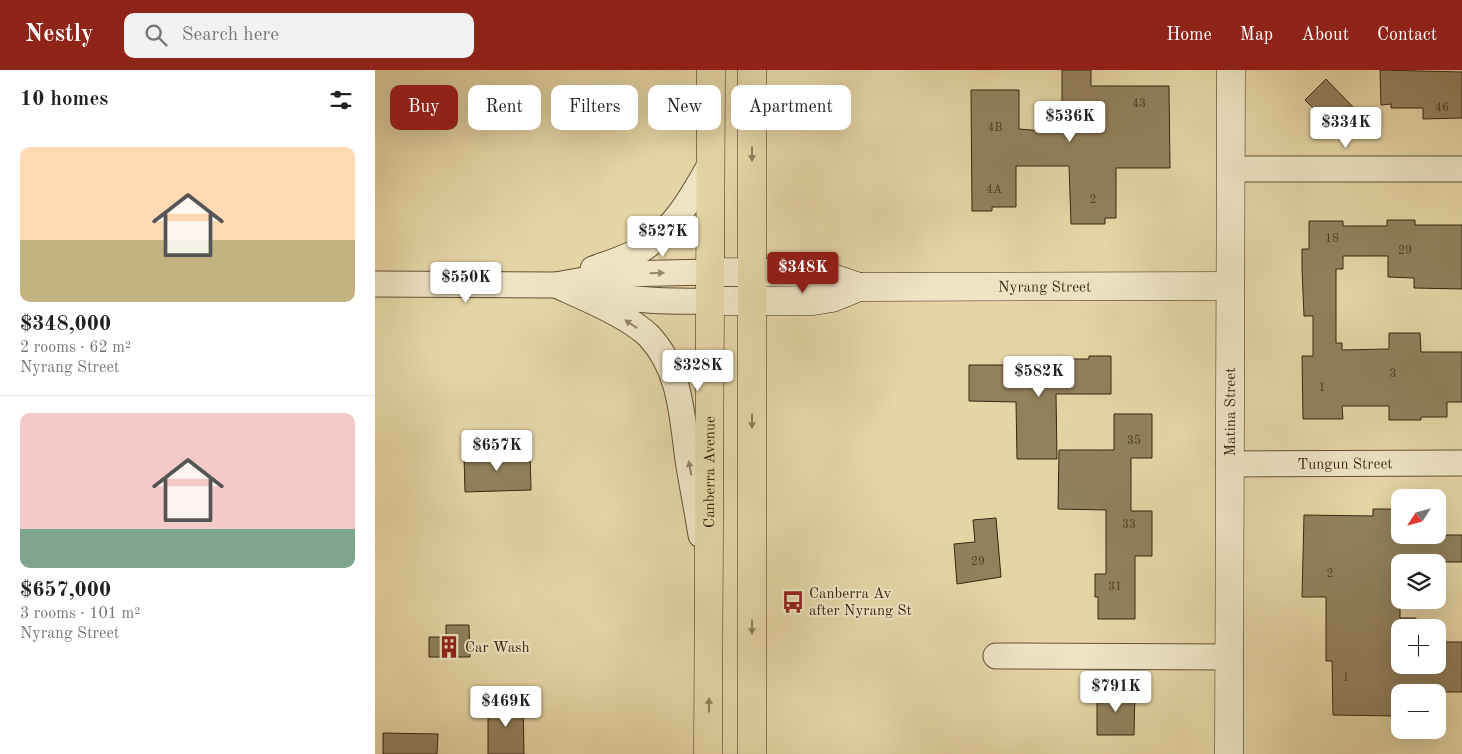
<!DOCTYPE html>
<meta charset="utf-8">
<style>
body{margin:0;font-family:"Old Standard TT",serif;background:#f2f2f2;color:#202124;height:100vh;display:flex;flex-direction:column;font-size:19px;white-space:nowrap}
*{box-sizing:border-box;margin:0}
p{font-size:16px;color:#757577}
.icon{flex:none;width:28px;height:28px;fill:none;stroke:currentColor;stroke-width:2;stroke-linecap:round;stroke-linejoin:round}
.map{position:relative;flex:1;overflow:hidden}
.panel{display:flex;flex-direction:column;background:#fff;width:375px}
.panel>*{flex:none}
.hud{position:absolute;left:15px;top:15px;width:475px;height:45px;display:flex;gap:10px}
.needle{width:32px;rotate:234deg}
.buttons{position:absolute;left:1016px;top:419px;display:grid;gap:10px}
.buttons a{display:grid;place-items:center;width:55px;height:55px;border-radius:10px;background:#fff;box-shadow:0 5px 20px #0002;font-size:25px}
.price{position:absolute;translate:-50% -42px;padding:0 11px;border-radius:5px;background:#fff;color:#222;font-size:16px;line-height:32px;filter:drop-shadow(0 1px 2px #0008)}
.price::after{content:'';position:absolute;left:50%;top:30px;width:15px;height:11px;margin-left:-8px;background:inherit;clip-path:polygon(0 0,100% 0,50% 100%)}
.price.on{background:#8f2418;color:#fff}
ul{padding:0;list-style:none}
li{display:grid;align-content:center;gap:10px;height:265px;padding:0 20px}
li+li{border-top:1px solid #e0e0e0}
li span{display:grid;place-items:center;height:155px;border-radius:10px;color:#555}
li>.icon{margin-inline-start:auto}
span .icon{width:90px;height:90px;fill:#fffc;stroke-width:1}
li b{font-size:21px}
h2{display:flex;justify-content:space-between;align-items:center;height:60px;padding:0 20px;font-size:21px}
.chip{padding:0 18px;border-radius:10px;background:#fff;box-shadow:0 5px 20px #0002;font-size:18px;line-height:45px}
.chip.on{background:#8f2418;color:#fff}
header{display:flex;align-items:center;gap:30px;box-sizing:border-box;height:70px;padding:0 25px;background:#8f2418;color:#fff}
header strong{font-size:24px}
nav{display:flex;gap:28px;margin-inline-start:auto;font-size:18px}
.search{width:350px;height:45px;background:#f2f2f2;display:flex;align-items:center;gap:12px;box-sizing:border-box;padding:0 18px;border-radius:10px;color:#757577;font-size:19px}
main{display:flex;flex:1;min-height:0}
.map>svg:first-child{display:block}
</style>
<header>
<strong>Nestly</strong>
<div class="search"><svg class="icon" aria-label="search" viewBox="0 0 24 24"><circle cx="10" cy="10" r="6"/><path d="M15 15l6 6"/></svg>Search here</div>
<nav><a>Home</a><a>Map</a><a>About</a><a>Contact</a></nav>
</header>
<main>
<section class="panel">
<h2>10 homes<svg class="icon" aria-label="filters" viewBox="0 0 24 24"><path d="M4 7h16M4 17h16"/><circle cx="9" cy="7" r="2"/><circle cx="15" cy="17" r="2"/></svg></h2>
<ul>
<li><span style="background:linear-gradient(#ffd9b3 60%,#c2b280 0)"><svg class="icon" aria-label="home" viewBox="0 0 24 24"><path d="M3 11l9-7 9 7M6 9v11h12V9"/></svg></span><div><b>$348,000</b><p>2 rooms · 62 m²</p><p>Nyrang Street</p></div></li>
<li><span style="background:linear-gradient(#f6c9c9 75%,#7fa58c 0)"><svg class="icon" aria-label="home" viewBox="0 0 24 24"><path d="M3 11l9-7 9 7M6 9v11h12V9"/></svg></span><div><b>$657,000</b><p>3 rooms · 101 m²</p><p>Nyrang Street</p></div></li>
</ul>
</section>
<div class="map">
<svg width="1087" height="684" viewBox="0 0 1087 684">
<rect width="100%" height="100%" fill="#e5d5a5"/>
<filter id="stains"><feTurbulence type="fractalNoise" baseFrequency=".004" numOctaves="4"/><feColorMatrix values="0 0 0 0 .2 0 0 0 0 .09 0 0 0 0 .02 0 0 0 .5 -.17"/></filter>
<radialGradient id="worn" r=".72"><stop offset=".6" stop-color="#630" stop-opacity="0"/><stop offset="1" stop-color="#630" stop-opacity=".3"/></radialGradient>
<g fill="#92815d" stroke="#382710">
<path d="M687 0H716V16H794L795 98H741V148H730V154H696L694 96H641V137H617V141H597L596 20H644V59L683 62V41H687Z"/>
<path d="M1005 0 1087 2V48L1048 49V38H1016V34L1006 35Z"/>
<path d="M951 9 978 37 957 57 930 30Z"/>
<path d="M1012 150H1040V155H1087V219L1039 218V208L1013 207V186H968V199H961V273H967V280L1014 279V263H1045L1046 282H1087V332H1072V347H1046V350H1014V336H967L968 349H928L927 286H938V246H929L927 199V179H934V151H968V156H1012Z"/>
<path d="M714 286H736V324H681L682 389H642L641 332 594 331V295H640V304H691V289H714Z"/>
<path d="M739 344H777V388H756V441H777V486H760V549H723V527H720V504H731V440L683 439 684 380H739Z"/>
<path d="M155 382 156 420 90 422 89 384Z"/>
<path d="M998 439H1025V465H1087V492H1025V548H1041V558H1025V595H1062V572H1087V622H1025V646L958 645 957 591H951V527H927L929 445 998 446Z"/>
<path d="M621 448 626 507 582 514 579 474 600 472 598 450Z"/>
<path d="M71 555H94L95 587H54V567H71Z"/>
<path d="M722 621H760L759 665H722Z"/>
<path d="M113 631H148L149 684H113Z"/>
<path d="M8 663 63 664 62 684H8Z"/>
</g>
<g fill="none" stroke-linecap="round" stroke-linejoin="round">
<defs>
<g id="street">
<path d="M855 99H1087"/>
<path d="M218 199C234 193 254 187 269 178 301 157 318 125 336 93"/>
<path d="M0 214 181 215 242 204 336 202"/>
<path d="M181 215C207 227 254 246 274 266 306 300 307 347 313 390 317 415 322 440 326 465"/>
<path d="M215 222C256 231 295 232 336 231"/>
<path id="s1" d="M854 394 1087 393"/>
<path d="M621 586 855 587"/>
</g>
<g id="secondary">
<path d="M336 202 443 203 484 217"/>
<path id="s2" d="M336 231H438L457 228 484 217 855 216"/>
<path id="s3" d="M854 684 856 0"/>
</g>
<g id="highway">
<path d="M377 0V684"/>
<path id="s4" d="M333 684 336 0"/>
</g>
</defs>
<use href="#street" stroke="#635235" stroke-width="27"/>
<use href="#secondary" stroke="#382710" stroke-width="29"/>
<use href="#highway" stroke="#382710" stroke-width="29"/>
<use href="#street" stroke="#eee4c4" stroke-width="25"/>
<use href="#secondary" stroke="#eee4c4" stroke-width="28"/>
<use href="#highway" stroke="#e5d5a5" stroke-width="28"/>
</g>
<defs><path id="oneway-solid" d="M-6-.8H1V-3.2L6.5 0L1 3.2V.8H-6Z" transform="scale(1.25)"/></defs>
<g fill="#8e7e5a">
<use href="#oneway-solid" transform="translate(377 84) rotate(90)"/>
<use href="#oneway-solid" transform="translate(377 351) rotate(90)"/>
<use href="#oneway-solid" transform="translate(377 557) rotate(90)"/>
<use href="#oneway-solid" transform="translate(334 635) rotate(-90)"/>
</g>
<g fill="#93866a">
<use href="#oneway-solid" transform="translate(282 203) rotate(-1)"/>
<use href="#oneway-solid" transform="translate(256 254) rotate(-147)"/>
<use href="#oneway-solid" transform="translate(315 398) rotate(-100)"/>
</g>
<defs>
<symbol id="bus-bare" viewBox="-9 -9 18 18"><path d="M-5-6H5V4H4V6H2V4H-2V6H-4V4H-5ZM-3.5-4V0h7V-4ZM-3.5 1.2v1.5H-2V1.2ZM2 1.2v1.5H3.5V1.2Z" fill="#8f2418" stroke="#eee4c4" stroke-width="2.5" paint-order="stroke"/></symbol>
<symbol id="building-bare" viewBox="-9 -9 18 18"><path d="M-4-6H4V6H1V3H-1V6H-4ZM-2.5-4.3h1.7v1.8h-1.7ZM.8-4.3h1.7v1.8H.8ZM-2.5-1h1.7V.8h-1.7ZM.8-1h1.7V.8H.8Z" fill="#8f2418" stroke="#eee4c4" stroke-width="2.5" paint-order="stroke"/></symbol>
</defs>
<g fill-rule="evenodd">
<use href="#bus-bare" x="402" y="516" width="32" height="32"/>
<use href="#building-bare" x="58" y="561" width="32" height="32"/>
</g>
<g text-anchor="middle" stroke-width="4" stroke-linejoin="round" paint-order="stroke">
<g font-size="12" fill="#4e3e23">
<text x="764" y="37">43</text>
<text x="1067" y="41">46</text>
<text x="620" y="61">4B</text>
<text x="619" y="123">4A</text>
<text x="718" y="133">2</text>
<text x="957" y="172">18</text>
<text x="1030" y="184">29</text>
<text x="1018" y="307">3</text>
<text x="947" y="321">1</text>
<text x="759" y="374">35</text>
<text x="754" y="458">33</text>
<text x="603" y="495">29</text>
<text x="955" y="507">2</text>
<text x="740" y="520">31</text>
<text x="971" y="611">1</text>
</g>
<g font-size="15" fill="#382710" stroke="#eee4c4">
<text dy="5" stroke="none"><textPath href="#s2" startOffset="336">Nyrang Street</textPath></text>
<text dy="5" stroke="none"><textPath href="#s3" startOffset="342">Matina Street</textPath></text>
<text dy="5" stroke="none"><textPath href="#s1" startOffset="116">Tungun Street</textPath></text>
<text dy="5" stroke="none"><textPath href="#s4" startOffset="282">Canberra Avenue</textPath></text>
</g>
<g font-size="15" fill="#382710" stroke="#eee4c4" text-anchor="start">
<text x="434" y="528">Canberra Av<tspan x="434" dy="17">after Nyrang St</tspan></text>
<text x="90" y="582">Car Wash</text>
</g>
</g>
<rect width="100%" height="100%" filter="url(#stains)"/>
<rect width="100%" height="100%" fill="url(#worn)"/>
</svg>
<div class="buttons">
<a><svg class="needle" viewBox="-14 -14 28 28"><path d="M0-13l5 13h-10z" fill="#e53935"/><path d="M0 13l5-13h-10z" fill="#757577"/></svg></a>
<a><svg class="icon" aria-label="layers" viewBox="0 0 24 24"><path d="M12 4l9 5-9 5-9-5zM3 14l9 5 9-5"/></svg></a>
<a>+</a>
<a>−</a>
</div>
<b class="price" style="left:695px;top:73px">$536K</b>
<b class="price" style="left:971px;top:79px">$334K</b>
<b class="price" style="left:288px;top:188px">$527K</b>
<b class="price on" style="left:428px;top:224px">$348K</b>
<b class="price" style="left:91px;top:234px">$550K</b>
<b class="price" style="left:323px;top:322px">$328K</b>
<b class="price" style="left:664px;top:328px">$582K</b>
<b class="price" style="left:122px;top:402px">$657K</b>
<b class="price" style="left:741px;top:643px">$791K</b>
<b class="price" style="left:131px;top:658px">$469K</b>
<div class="hud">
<a class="chip on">Buy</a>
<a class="chip">Rent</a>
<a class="chip">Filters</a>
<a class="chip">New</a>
<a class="chip">Apartment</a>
</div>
</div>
</main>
